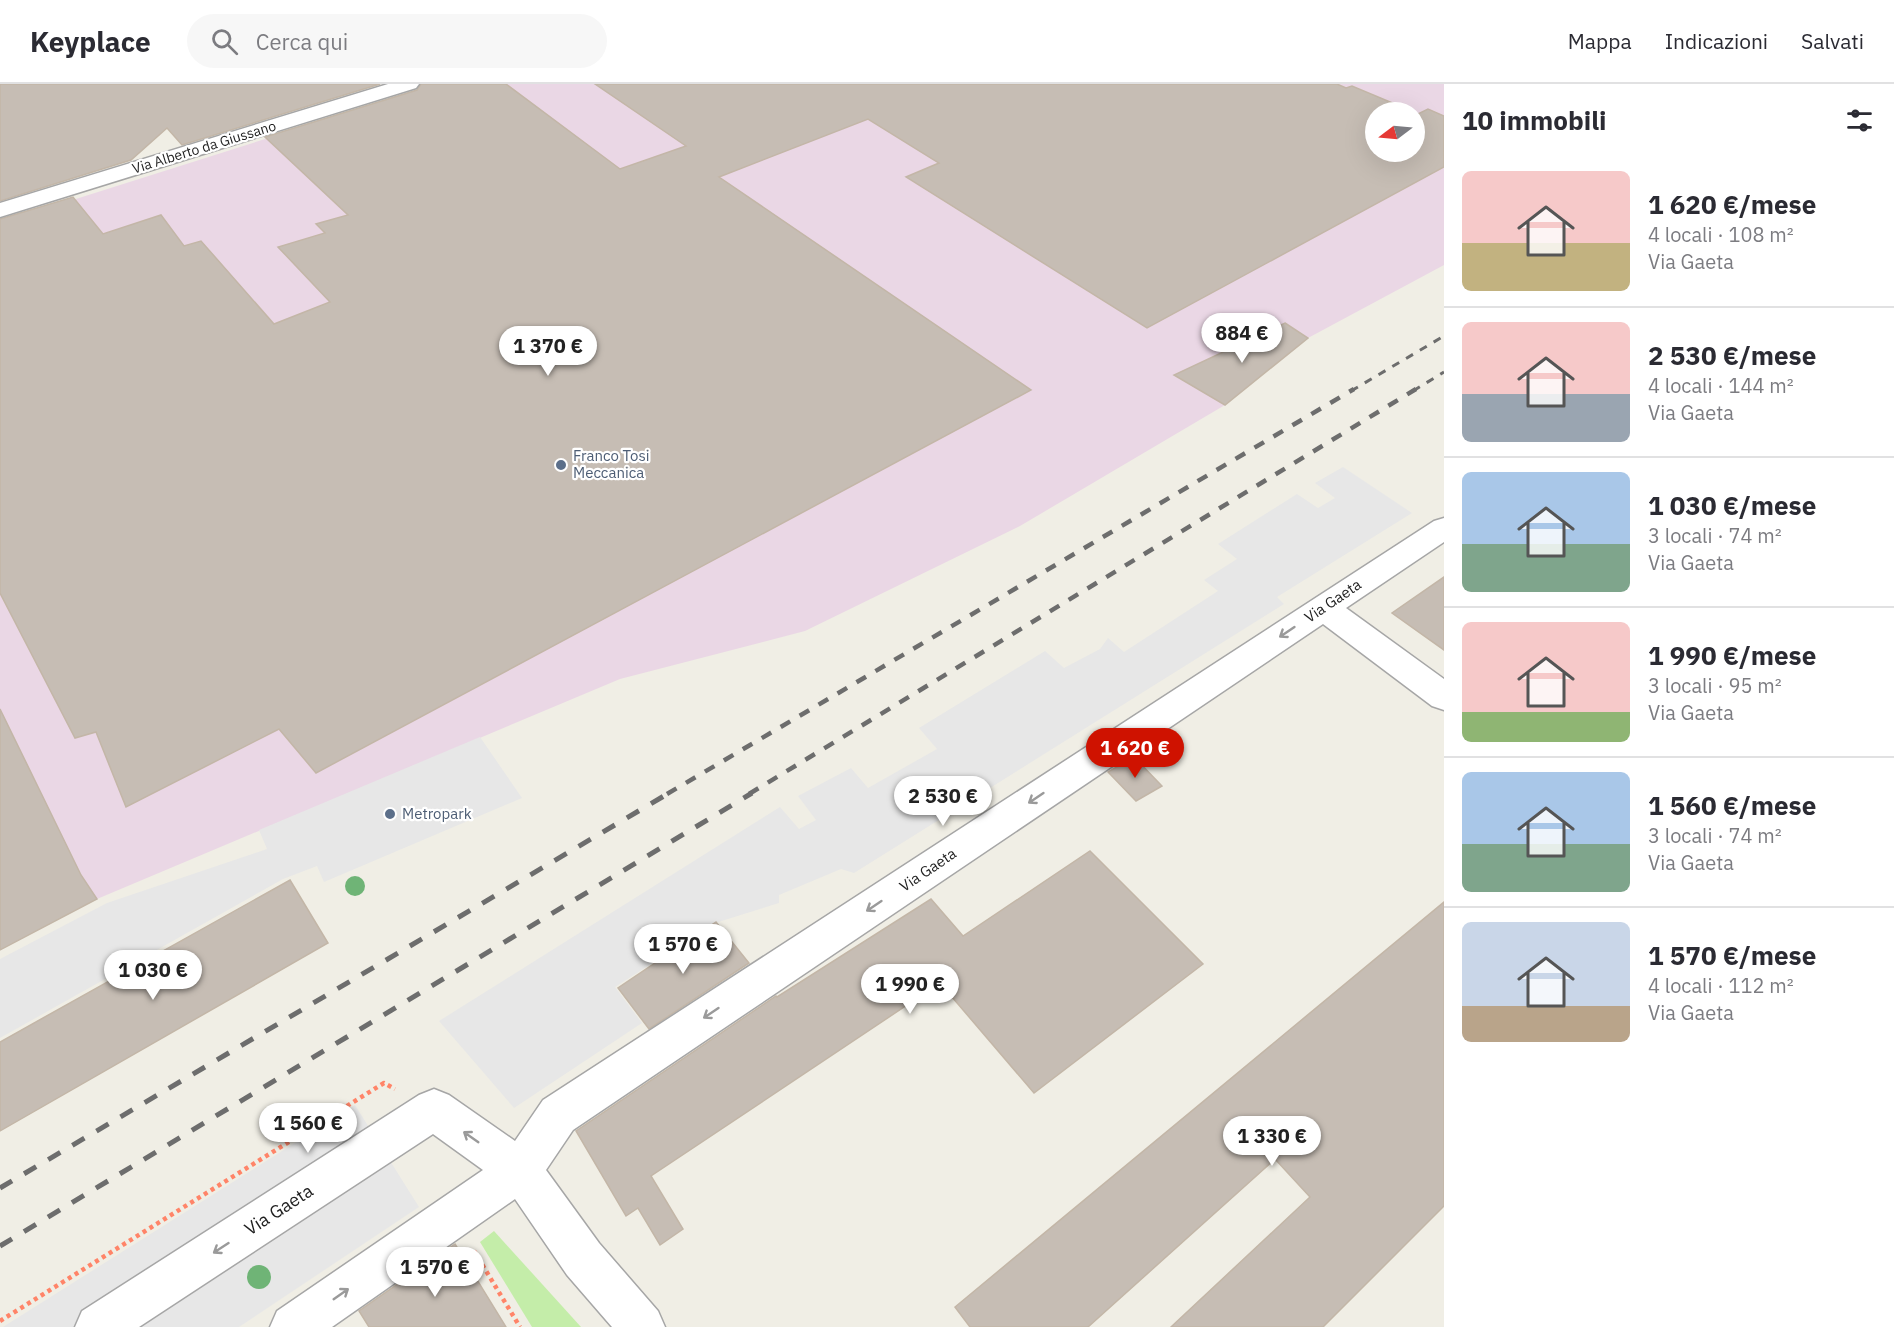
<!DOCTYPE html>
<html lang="it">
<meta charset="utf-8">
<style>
body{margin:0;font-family:"IBM Plex Sans",sans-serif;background:#f7f7f7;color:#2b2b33;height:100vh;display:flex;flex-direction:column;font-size:22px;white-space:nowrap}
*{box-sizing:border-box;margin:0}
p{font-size:20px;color:#7c7c81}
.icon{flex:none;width:33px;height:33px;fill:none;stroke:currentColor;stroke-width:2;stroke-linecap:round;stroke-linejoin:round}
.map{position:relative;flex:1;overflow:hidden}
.sheet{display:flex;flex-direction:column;background:#fff;width:450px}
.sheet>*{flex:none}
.needle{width:39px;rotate:254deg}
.fabs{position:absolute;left:1365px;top:18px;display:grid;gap:12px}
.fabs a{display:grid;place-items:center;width:60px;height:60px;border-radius:50%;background:#fff;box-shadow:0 6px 24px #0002;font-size:30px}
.price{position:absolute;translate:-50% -51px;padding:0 14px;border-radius:21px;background:#fff;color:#222;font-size:20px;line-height:39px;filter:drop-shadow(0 2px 3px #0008)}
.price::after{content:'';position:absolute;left:50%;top:36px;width:18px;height:14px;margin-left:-9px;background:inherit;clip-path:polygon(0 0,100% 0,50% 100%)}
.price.on{background:#cf1200;color:#fff}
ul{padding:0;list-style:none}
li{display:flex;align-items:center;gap:18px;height:150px;padding:0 18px}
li+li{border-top:2px solid #e1e1e2}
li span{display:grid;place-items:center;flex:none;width:168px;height:120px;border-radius:9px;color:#555}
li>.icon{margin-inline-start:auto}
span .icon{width:72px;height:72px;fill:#fffc;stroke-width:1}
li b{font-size:26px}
h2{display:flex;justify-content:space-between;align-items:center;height:72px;padding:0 18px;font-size:26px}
header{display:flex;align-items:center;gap:36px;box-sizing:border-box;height:84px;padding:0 30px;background:#fff;border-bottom:2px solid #e1e1e2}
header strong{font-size:28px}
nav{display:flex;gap:33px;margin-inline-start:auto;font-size:21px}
.search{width:420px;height:54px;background:#f7f7f7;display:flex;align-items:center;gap:15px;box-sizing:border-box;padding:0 21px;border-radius:33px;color:#7c7c81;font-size:22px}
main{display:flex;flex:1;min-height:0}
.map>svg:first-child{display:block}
</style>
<header>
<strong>Keyplace</strong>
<div class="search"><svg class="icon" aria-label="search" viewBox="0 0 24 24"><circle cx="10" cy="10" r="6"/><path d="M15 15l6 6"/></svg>Cerca qui</div>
<nav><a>Mappa</a><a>Indicazioni</a><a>Salvati</a></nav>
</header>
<main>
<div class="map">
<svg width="1444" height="1243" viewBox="0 0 1444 1243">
<rect width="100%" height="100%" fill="#f0eee5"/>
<path fill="#ead7e5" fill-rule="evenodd" d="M439 0H1444V181L1308 254 1225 321 1020 442 805 547 620 595 97 815 0 866V139ZM1376 28H1414V68H1376Z"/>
<path fill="#c4eda9" d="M494 1147 581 1243H532L480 1158Z"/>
<g fill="#e7e7e7">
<path d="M1343 383 1412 429 1277 513 1284 520 854 789 841 785 779 811V819L715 839 615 903 642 939 514 1024 439 937 780 723 799 745 816 736 798 712 851 684 868 704 937 665 919 644 1045 567 1064 584 1100 565 1108 554 1124 568 1218 507 1204 496 1237 475 1218 460 1297 410 1318 424 1335 414 1315 399Z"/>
<path d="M480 653 522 714 324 798 317 782 283 795 0 954V875L107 819 267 765 259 746Z"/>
<path d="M355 1021 419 1123 239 1243H3Z"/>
</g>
<g fill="#c6bdb4" stroke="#c3b6a7" stroke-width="1.5">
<path d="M0 0H380L182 61 167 44 131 76 0 117Z"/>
<path d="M421 0H506L620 85 686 62 595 0H1337L1346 4 1352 2 1414 28H1376V68H1414V29L1418 30 1428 25 1444 32V83L1147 244 906 93 939 79 868 35 719 93 1031 306 316 689 279 645 126 723 96 648 75 654 0 509V135L73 113 103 150 161 131 184 162 201 157 274 240 330 218 278 163 325 149 316 140 348 131 265 53 417 6Z"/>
<path d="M1285 239 1308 254 1225 321 1174 291Z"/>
<path d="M1444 493V566L1392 529Z"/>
<path d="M0 625 81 791 97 815 0 866Z"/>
<path d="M1134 673 1162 702 1136 717 1108 688Z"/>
<path d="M1090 767 1203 880 1034 1009 940 899 651 1092 683 1145 660 1161 638 1124 626 1132 576 1047 776 912 777 913 931 815 963 852Z"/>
<path d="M290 796 328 859 0 1047V958Z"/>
<path d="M1444 818V1122L1323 1243H1171L1310 1113 1275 1075 1088 1243H970L955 1223Z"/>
<path d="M716 838 749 879 649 945 618 904Z"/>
<path d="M455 1160 506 1243H369L359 1227Z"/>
</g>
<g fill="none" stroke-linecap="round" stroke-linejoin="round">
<defs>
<g id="minor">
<path d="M388 0H419L416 4 0 133V119Z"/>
<path d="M1444 434V458L1346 524 1444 595V626L1432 622 1323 540 573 1046 546 1086 599 1159 658 1227 665 1243H612L567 1191 515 1115 332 1243H270L277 1227 483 1086 433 1050 139 1243H75L82 1227 419 1011 434 1005 449 1011 515 1057 543 1016 1434 437Z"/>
</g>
</defs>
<use href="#minor" stroke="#a6a6a6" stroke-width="3"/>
<g stroke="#ff8468" stroke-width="4.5" stroke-dasharray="4 4" stroke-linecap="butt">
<path d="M474 1167 520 1243"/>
<path d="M0 1237 384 999 395 1005"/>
</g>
<use href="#minor" fill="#fff" fill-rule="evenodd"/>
<g stroke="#6d6d6d" stroke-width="3" stroke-dasharray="8 8" stroke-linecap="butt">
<path d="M1351 307 1444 252"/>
<path d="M1413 307 1444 288"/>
</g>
<g stroke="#6d6d6d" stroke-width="4.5" stroke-dasharray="11 11" stroke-linecap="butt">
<path d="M667 710 1354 305"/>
<path d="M749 710 1416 305"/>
</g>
<g stroke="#6d6d6d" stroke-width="5" stroke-dasharray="14 14" stroke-linecap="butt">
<path d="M0 1104 669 709"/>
<path d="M0 1162 752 709"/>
</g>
</g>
<g fill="#6fb476">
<circle cx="355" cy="802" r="10"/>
<circle cx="259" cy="1193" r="12"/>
</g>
<defs><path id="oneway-shaft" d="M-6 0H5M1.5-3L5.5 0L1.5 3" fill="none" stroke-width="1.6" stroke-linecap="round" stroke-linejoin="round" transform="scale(1.5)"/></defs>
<g stroke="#9a9a9a">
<use href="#oneway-shaft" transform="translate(1287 548) rotate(146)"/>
<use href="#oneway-shaft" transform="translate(1036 714) rotate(146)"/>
<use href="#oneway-shaft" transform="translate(874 822) rotate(146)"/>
<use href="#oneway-shaft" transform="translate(711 929) rotate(146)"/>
<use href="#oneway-shaft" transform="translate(471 1053) rotate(-145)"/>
<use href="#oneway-shaft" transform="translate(221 1164) rotate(147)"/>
<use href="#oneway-shaft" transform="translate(341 1210) rotate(-35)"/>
</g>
<g fill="#5c6f8a" stroke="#fff" stroke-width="2">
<circle cx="561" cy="381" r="6"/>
<circle cx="390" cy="730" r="6"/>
</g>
<g text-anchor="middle" stroke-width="4.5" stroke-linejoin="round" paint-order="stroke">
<g font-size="14" fill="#1f1f1f" stroke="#fff">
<text transform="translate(204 63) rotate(-17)" y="5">Via Alberto da Giussano</text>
</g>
<g font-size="15" fill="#4e5e75" stroke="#fff" text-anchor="start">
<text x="573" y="377">Franco Tosi<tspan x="573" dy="17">Meccanica</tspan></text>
<text x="402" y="735">Metropark</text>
</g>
<g font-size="15" fill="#1f1f1f" stroke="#fff">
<text transform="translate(1333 517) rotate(-34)" y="5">Via Gaeta</text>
<text transform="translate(928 786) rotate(-34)" y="5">Via Gaeta</text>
</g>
<g font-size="18" fill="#1f1f1f" stroke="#fff">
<text transform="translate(279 1126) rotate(-33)" y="6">Via Gaeta</text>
</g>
</g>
</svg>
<div class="fabs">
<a><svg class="needle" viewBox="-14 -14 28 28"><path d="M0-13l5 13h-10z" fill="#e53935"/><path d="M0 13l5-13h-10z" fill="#7c7c81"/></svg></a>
</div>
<b class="price" style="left:1242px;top:280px">884 €</b>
<b class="price" style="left:548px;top:293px">1 370 €</b>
<b class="price on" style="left:1135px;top:695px">1 620 €</b>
<b class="price" style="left:943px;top:743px">2 530 €</b>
<b class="price" style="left:683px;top:891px">1 570 €</b>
<b class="price" style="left:153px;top:917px">1 030 €</b>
<b class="price" style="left:910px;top:931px">1 990 €</b>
<b class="price" style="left:308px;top:1070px">1 560 €</b>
<b class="price" style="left:1272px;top:1083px">1 330 €</b>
<b class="price" style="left:435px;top:1214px">1 570 €</b>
</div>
<section class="sheet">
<h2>10 immobili<svg class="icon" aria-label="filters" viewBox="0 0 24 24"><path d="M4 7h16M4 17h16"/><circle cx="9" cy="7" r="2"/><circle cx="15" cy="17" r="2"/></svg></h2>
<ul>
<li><span style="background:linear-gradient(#f6c9c9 60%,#c2b280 0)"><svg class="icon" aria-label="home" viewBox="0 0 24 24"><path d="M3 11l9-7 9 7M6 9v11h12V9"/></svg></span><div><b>1 620 €/mese</b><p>4 locali · 108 m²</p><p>Via Gaeta</p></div></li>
<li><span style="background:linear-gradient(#f6c9c9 60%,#9aa5b1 0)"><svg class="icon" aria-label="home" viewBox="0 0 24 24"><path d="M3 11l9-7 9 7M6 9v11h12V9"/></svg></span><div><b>2 530 €/mese</b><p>4 locali · 144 m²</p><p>Via Gaeta</p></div></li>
<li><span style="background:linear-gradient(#a9c7e8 60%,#7fa58c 0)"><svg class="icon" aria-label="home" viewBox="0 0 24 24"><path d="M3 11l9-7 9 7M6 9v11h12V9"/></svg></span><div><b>1 030 €/mese</b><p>3 locali · 74 m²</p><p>Via Gaeta</p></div></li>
<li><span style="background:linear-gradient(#f6c9c9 75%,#8fb573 0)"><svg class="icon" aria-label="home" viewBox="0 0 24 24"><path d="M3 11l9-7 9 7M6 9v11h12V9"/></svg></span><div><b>1 990 €/mese</b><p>3 locali · 95 m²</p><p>Via Gaeta</p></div></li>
<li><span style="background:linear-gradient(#a9c7e8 60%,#7fa58c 0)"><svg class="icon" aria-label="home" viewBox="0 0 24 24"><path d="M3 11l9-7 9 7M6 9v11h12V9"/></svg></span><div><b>1 560 €/mese</b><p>3 locali · 74 m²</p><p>Via Gaeta</p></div></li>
<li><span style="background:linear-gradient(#c9d6e8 70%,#b9a48a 0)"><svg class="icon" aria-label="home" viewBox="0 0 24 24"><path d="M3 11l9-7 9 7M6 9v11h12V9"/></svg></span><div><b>1 570 €/mese</b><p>4 locali · 112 m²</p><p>Via Gaeta</p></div></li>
</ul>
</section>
</main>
